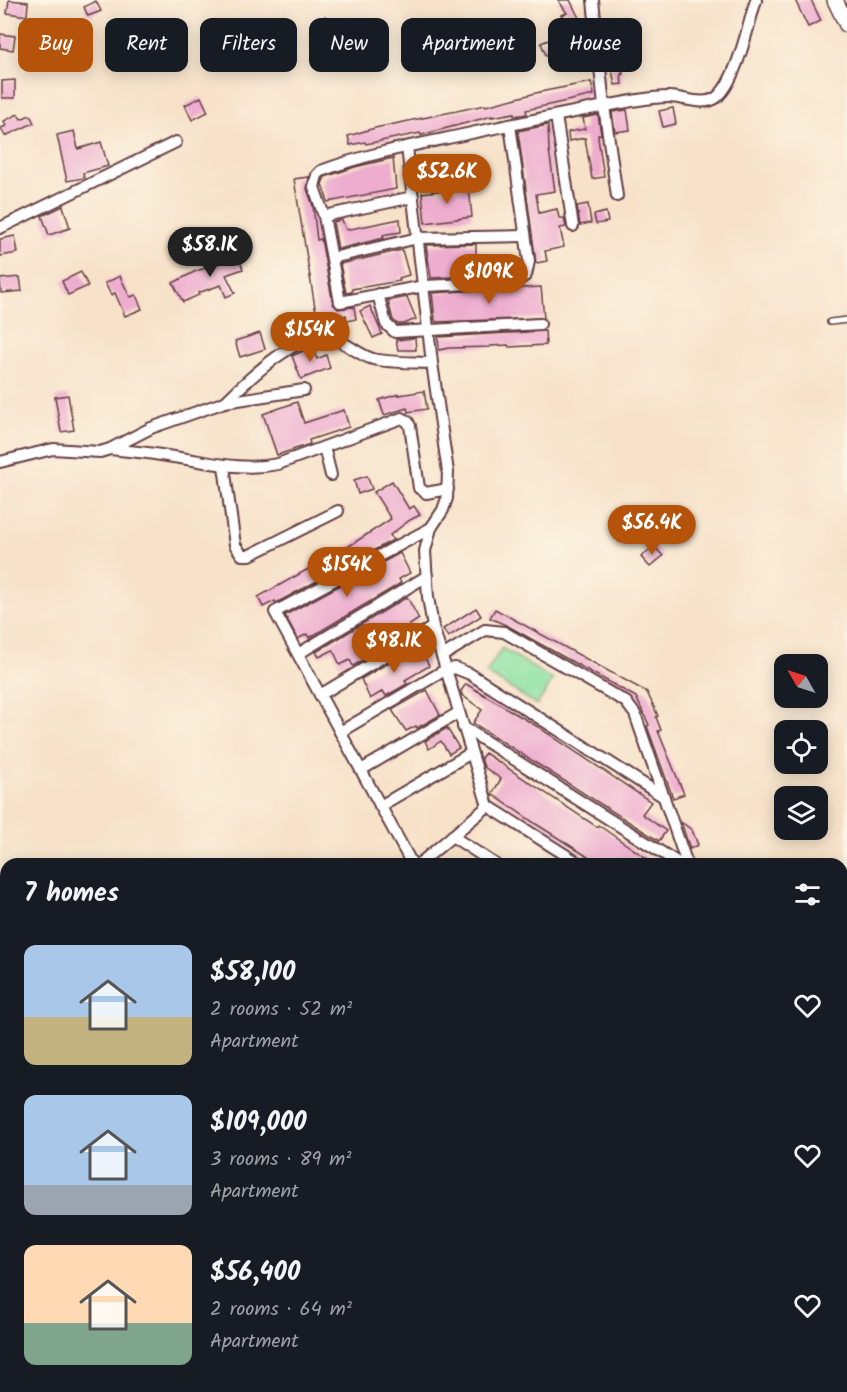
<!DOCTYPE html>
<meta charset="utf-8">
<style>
body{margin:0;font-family:Kalam,sans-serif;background:#20242c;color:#f1f3f6;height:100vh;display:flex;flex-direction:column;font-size:22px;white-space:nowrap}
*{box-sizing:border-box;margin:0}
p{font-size:20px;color:#9ea1a6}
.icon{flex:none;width:33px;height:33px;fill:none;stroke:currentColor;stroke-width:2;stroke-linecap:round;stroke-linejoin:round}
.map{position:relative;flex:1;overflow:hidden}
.details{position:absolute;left:0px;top:858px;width:848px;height:534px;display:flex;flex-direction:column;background:#171b24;border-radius:18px 18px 0 0;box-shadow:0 3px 15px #0003}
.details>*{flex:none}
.hud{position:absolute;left:18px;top:18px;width:812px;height:54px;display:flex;gap:12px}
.needle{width:39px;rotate:309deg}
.tools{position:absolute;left:774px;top:654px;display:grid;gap:12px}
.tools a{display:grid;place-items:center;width:54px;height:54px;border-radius:12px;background:#171b24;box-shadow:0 3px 15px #0003;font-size:30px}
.price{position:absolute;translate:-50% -51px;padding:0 14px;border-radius:21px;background:#b45309;color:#fff;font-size:20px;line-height:39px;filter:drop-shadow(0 2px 3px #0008)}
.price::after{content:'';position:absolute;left:50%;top:36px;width:18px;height:14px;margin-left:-9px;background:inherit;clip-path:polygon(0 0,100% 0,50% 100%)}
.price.current{background:#222;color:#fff}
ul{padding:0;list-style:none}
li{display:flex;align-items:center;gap:18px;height:150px;padding:0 24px}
li span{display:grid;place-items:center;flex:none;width:168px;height:120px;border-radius:12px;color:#555}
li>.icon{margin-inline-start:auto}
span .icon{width:72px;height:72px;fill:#fffc;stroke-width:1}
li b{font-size:26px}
h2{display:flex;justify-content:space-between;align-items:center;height:72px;padding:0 24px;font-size:26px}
.pill{padding:0 21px;border-radius:12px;background:#171b24;box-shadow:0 3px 15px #0003;font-size:21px;line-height:54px}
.pill.current{background:#b45309;color:#fff}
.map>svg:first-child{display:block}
</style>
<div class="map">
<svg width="847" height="1392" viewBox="0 0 847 1392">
<rect width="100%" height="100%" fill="#fcf5e5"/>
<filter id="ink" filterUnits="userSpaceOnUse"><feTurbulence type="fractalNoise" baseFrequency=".0167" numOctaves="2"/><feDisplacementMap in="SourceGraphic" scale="12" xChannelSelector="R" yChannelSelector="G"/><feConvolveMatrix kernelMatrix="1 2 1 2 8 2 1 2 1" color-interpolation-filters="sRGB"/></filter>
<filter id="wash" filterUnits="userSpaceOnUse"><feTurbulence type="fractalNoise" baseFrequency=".008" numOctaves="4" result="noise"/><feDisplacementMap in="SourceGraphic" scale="24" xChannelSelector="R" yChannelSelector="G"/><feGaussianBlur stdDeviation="1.35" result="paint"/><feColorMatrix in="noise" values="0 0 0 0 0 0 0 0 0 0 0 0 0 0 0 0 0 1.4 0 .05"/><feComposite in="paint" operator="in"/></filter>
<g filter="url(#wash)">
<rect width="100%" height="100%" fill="#f7e2c9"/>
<path fill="#8de1a2" stroke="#6c8066" stroke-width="1.5" d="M502 648 553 680 537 705 486 673Z"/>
<g id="blocks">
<g fill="#eeadcf">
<path d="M9 0 28 2 27 16 7 13Z"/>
<path d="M558 0H570L582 24 568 29 561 15 567 13Z"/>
<path d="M795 0H811L821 21 808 27Z"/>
<path d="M96 1 101 11 88 16 84 7Z"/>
<path d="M325 16 339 26 331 37 317 27Z"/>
<path d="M616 30 620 61 623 74H621L622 84 615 85 604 32Z"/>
<path d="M0 34 15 36 13 50 0 48Z"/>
<path d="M564 34 569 47 546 56 541 43Z"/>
<path d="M15 80V98H2V81Z"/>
<path d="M591 82 594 95 526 110 527 114 514 116V113L492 117V116L421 135 420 133 366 144 365 142 350 145 348 136 375 128 485 105 486 106 540 92Z"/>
<path d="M201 97 208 112 192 120 185 105Z"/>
<path d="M673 108 676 124 663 127 659 111Z"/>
<path d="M627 110 630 130 615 132 612 112Z"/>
<path d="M18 114 21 119 30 115 34 123 5 136 1 128 6 126 4 121Z"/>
<path d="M598 115 601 134 598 135V138L604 177 592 179 585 138 569 141 568 132 585 129 583 118Z"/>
<path d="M548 125 549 150 555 191 536 194 539 213 557 209 559 218H564L566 227 560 228 564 247 545 251 547 261 536 263 518 131Z"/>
<path d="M74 131 78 149 101 142 108 166 83 173 84 178 67 181 57 135Z"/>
<path d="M393 158 396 189 328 202 322 184 325 177 355 167Z"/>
<path d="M309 177 307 189 313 206 317 240 321 239 333 304 338 309 354 307 356 319 347 321 346 315 321 324 315 307 294 179Z"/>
<path d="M469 187 472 217 425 223 422 193Z"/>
<path d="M588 204 591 223 580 225 577 206Z"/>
<path d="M63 206 70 228 49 235 42 216Z"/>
<path d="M606 212 608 222 596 224 594 215Z"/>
<path d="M400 219 401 232 387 234 383 235 384 238 338 249 333 222 342 220 346 230Z"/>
<path d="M15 236 18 253 0 256V239Z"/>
<path d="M476 244V276L431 278 426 245Z"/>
<path d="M235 248 243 269 226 275 235 293 226 297 221 285 198 293 199 295 183 302 173 283 194 272 225 261 222 253Z"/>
<path d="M402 250 409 275 399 278 400 281 352 289V292L346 293 340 264Z"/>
<path d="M81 272 88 286 68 295 62 281Z"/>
<path d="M120 276 130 297 136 295 142 309 125 316 115 293 111 295 105 283Z"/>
<path d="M20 277 22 291 1 293 0 279Z"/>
<path d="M541 287 544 318 436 322 435 320 432 293Z"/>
<path d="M407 297 416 319 404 324H398L393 320 388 301Z"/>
<path d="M370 306 382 334 373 338 360 311Z"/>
<path d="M545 331 546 345 509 347 508 345 490 346V347L449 348 439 350 438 337Z"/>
<path d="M260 333 265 349 240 357 235 341Z"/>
<path d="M415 338 416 350H398L396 340Z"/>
<path d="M312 347 317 359 326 355 330 368 301 379 292 356Z"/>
<path d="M424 391 427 409 408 412 407 408 384 415 379 400 399 394V395Z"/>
<path d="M68 395 74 430 61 432 55 397Z"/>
<path d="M297 402 304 423 344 410 349 427 309 440 310 444 277 455 263 414Z"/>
<path d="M367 476 372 489 358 494 354 480Z"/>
<path d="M392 481 409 509 414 506 420 515 410 520 390 535 393 540 276 603 275 601 263 607 258 597 346 548 391 519 374 492Z"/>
<path d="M654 546 663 556 650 567 641 557Z"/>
<path d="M400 553 410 573 399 579 401 583 309 638 307 634 298 639 285 615Z"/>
<path d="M407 597 419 619 405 628 408 633 353 666 350 660 340 665 333 650 319 657 316 652Z"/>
<path d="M476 608 481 616 448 637 443 629Z"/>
<path d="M495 609 647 692 658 716 656 717 661 730 658 731 684 794 673 798 647 726 649 725 636 697 508 626 490 618Z"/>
<path d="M415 647 422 659 425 658 429 666 405 680 407 684 386 696 383 691 370 699 361 679Z"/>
<path d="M466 684 538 727 651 802 642 814 666 831 659 841 473 723 482 710 462 695 461 691Z"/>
<path d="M427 690 440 715 417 728 416 726 406 731 392 710Z"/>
<path d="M447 728 459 748 449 754 441 741 429 749 425 741Z"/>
<path d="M485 753 597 827 598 825 655 864H599L536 824 492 794 501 779 484 767 481 758Z"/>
<path d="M681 822 692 830 698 845 690 849Z"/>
</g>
</g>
</g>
<g filter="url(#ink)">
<use href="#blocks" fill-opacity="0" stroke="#643c43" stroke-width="1.5"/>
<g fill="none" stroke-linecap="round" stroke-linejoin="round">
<defs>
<path id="lane" d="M830 322 847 320"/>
<g id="street">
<path d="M593 0 604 106 617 196"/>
<path d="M556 116 573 226"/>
<path d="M510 125 529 261 526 275 515 282 424 286 340 302 324 216 314 187 317 175 321 171C363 155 409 146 453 137 513 124 572 112 632 101 644 99 656 97 669 97 683 97 705 107 717 97 737 80 748 25 756 0"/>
<path d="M407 147 432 363 448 472 447 498 443 510 431 528 425 551 428 597 433 627 488 806 580 864"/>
<path d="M324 216 413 197"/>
<path d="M0 228 176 142"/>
<path d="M332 258 418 238 525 236"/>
<path d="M378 294 386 324 395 332 540 324"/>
<path d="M225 402C247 381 295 333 328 337 342 338 357 355 373 359 392 363 413 362 432 363"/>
<path d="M324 447 331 475"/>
<path d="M110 449C134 451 157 454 180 458 214 463 244 471 278 464L402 418 408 422 410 426 419 488 426 493 448 489"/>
<path d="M0 462 53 449 100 452 110 449 151 428 225 402 304 390"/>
<path d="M224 466 235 545 242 555H250L338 511"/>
<path d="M298 654 427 576"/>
<path d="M442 656 485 630 504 632 626 702 635 714 687 864"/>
<path d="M320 695 433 627"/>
<path d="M463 727 680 864"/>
<path d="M340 732 445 670 455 668 470 674 664 797"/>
<path d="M361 770 458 713"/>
<path d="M380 806 471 753"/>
<path d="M452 836 495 864"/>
<path d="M412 864 275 612 431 528"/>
<path d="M419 864 488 806"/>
<path d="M842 1141 847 1135"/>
<path d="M842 1362 847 1367"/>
<path d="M32 1392 38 1386"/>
</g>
<path id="secondary" d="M835 0 847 25"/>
</defs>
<use href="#lane" stroke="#643c43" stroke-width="8"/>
<use href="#street" stroke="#643c43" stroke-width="14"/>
<use href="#secondary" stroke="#643c43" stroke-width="18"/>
<use href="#lane" stroke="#fff" stroke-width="5"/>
<use href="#street" stroke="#fff" stroke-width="10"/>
<use href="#secondary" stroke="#fff" stroke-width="15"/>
</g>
</g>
</svg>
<div class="tools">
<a><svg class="needle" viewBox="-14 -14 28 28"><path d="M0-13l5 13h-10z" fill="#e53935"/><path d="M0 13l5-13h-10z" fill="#9ea1a6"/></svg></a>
<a><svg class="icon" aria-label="locate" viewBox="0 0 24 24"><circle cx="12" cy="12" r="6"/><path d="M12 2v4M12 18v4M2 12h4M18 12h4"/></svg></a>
<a><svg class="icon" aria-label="layers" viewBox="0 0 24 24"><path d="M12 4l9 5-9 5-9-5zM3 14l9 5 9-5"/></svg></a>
</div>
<b class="price" style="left:447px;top:205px">$52.6K</b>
<b class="price current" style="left:210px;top:278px">$58.1K</b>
<b class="price" style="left:489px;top:305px">$109K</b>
<b class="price" style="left:310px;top:363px">$154K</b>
<b class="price" style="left:652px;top:556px">$56.4K</b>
<b class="price" style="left:347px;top:598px">$154K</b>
<b class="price" style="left:394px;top:674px">$98.1K</b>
<div class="hud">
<a class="pill current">Buy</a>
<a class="pill">Rent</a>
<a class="pill">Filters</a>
<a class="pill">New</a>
<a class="pill">Apartment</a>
<a class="pill">House</a>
</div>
<section class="details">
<h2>7 homes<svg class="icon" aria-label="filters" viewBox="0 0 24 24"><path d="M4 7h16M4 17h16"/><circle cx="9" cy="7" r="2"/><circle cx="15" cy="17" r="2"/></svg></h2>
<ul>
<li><span style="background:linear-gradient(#a9c7e8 60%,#c2b280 0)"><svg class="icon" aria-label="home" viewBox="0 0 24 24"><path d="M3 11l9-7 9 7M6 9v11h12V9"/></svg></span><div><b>$58,100</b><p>2 rooms · 52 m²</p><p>Apartment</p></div><svg class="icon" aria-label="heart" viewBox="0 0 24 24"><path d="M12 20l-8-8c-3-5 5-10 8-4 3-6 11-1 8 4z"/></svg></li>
<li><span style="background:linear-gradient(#a9c7e8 75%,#9aa5b1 0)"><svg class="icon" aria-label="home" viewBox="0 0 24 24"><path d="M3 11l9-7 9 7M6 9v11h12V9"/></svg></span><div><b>$109,000</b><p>3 rooms · 89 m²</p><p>Apartment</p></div><svg class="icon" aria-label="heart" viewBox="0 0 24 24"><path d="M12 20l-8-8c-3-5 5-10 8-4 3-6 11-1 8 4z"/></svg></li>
<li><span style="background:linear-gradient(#ffd9b3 65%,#7fa58c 0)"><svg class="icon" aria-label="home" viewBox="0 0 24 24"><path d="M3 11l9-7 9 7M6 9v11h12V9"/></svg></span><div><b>$56,400</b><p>2 rooms · 64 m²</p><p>Apartment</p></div><svg class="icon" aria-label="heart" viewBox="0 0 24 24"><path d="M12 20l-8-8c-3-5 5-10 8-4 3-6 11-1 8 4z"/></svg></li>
</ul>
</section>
</div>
